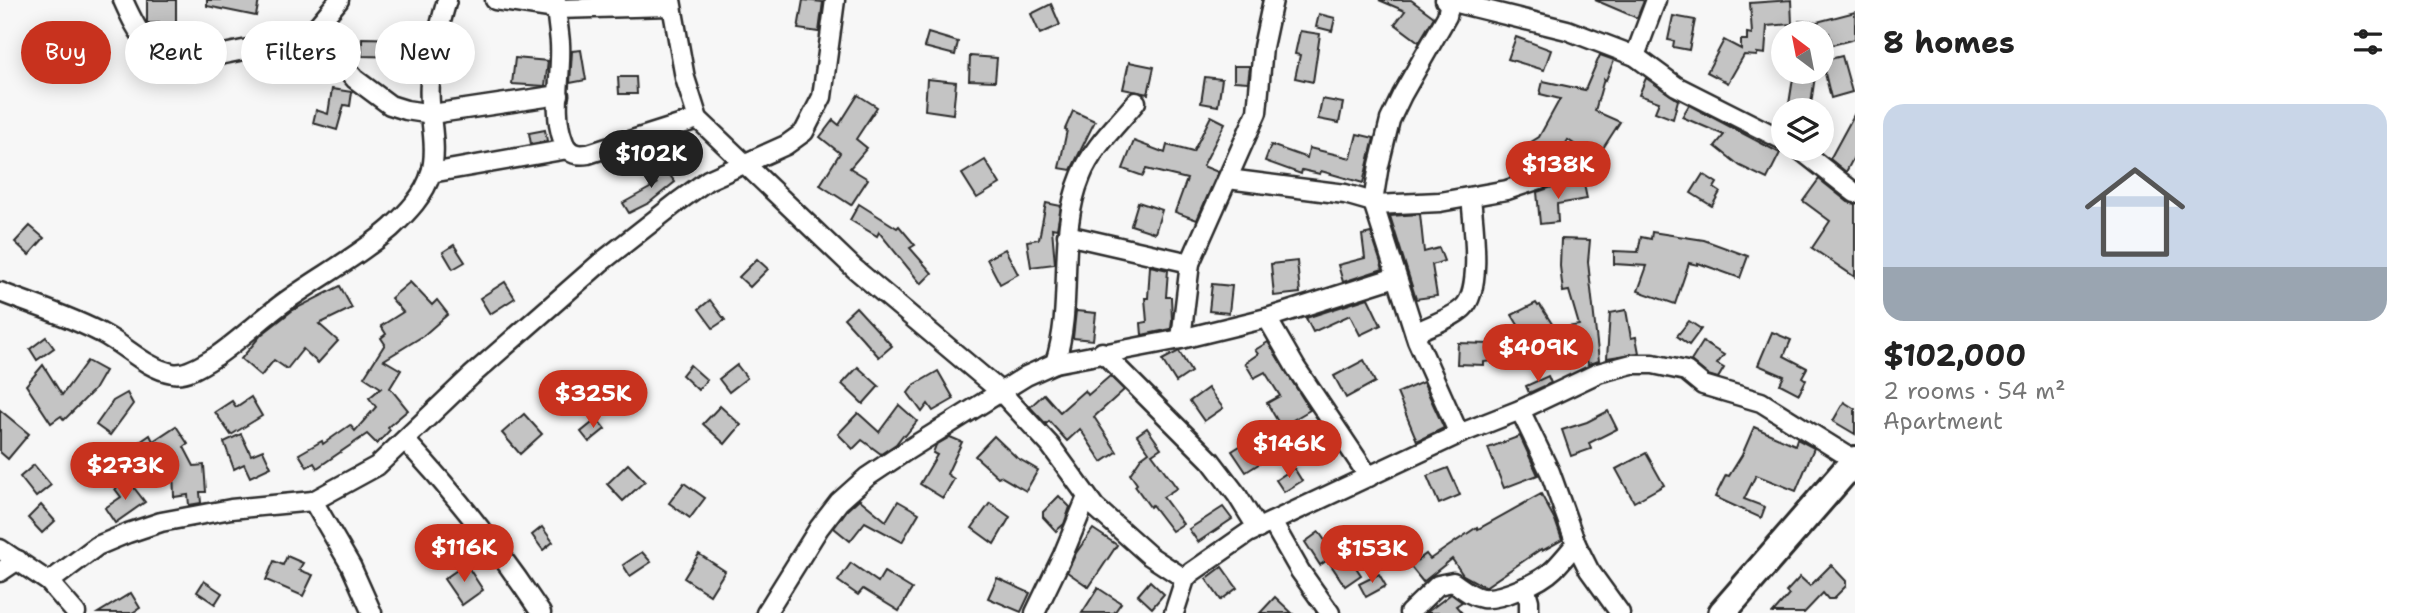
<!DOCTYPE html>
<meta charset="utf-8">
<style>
body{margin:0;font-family:"Shantell Sans",sans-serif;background:#f2f2f2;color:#222;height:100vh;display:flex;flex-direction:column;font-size:26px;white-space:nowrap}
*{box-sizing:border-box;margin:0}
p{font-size:23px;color:#767676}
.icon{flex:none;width:38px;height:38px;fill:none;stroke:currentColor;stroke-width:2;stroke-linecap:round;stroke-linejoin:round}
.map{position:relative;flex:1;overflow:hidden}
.drawer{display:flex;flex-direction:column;background:#fff;width:560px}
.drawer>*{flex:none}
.banner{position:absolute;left:21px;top:21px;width:665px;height:63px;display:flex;gap:14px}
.needle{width:46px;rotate:328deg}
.tools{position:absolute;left:1771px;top:21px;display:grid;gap:14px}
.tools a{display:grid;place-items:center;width:63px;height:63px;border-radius:50%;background:#fff;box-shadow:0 4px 18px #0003;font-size:35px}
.price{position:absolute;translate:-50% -60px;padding:0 16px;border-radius:24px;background:#c8321e;color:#fff;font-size:23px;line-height:46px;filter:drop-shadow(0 2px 4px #0008)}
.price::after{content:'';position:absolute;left:50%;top:42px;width:21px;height:16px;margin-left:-10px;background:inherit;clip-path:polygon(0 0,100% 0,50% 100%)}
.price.on{background:#222;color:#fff}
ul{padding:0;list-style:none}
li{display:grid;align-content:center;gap:14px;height:371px;padding:0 28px}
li+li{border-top:2px solid #e0e0e0}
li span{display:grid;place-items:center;height:217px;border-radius:21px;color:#555}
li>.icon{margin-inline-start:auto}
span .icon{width:126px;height:126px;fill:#fffc;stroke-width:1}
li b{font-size:30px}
h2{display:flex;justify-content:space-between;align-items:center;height:84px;padding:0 28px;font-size:30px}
.tag{padding:0 24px;border-radius:32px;background:#fff;box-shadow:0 4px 18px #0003;font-size:24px;line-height:63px}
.tag.on{background:#c8321e;color:#fff}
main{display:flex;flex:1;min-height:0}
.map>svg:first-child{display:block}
</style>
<main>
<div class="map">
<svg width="1855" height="613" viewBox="0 0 1855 613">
<rect width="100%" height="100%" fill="#f7f7f7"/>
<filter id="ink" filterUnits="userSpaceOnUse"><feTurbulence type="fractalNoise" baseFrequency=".0143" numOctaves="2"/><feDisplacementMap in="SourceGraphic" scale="14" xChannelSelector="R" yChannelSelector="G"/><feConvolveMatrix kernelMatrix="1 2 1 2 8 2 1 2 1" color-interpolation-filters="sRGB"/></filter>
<g filter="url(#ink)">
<g fill="#c4c4c4" stroke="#2b2b2b" stroke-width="2">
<rect x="147" y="0" width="29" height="23"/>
<path d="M207 0H259L256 16 207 6Z"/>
<path d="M803 0 823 2 819 32 798 29Z"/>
<path d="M1379 0H1411L1434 17 1419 42 1395 24 1405 11Z"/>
<path d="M1595 0H1642L1644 1 1637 18Z"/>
<path d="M1791 0 1792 24 1767 26 1765 54 1757 53V56L1744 55 1728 83 1707 72 1724 40 1741 49V40H1747V33L1752 34 1750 3Z"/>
<path d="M1051 4 1060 25 1040 34 1031 14Z"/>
<path d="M1855 12V39L1832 45 1829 33H1792V29L1798 28 1799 21 1817 22Z"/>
<path d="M1319 14 1335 18 1332 31 1316 27Z"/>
<path d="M1673 16 1695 20 1689 50 1673 47 1674 41 1668 40Z"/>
<path d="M1300 31 1320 34 1313 82 1295 78 1300 55 1295 54Z"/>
<path d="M928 33 958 42 955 55 924 47Z"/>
<path d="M1516 37 1551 50 1544 70 1508 59Z"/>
<path d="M362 38 405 39 404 57 362 56Z"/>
<path d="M581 50 586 80 570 83 572 51Z"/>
<path d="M1600 55 1614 60 1606 80 1604 79 1595 111 1620 122 1596 159 1568 140 1559 154 1553 150 1520 171 1523 147 1539 137 1560 99 1540 94 1543 81 1585 90Z"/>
<path d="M970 56 997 58 995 81 969 80Z"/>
<path d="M1842 56 1852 92 1831 98 1822 61Z"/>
<path d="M515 58 548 61 545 86 512 84Z"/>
<path d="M1129 62 1154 67 1148 94 1123 89Z"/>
<path d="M1234 66H1250L1248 82 1234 81Z"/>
<path d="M1794 72 1815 76 1811 104 1803 103V107L1789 104Z"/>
<path d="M618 77H636L637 94H619Z"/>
<path d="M1205 77 1222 79 1218 106 1201 103Z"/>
<path d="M1646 78 1678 100 1673 119 1655 112 1659 102 1639 95Z"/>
<path d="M927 79 956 82 953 114 925 110Z"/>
<path d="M332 89 352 92 350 106 344 105 337 130 313 123 316 110 328 114Z"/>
<path d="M858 95 877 107 856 139 867 148 850 168 868 179 851 205 820 185 840 153 820 137 833 120 839 125Z"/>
<path d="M1322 99 1343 103 1339 123 1318 119Z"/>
<path d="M1689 105 1780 153 1767 179 1740 166 1715 146 1724 135 1682 117Z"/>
<path d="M1073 111 1095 121 1071 170 1059 168 1067 130 1065 129Z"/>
<path d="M1855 113V155L1846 172 1830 159Z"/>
<path d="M1211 116 1225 123 1203 166 1218 172 1197 220 1175 212 1187 179 1146 169 1143 176 1123 169 1134 141 1165 153 1167 145 1193 152Z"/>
<path d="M545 130 547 141 531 144 529 133Z"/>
<path d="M1357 134 1374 138 1363 183 1321 171 1320 174 1302 170 1301 174 1265 161 1271 145 1307 158 1309 148 1351 158Z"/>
<path d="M985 160 1000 184 977 198 962 174Z"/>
<path d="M662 165 675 182 649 203 629 213 623 203 657 184 650 174Z"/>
<path d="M1703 174 1717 183 1714 188 1720 192 1712 206 1691 193Z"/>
<path d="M1819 179 1848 202 1855 204V277L1812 248 1830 221 1803 201Z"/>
<path d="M1584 184 1587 199 1557 204 1558 222 1540 224 1537 192 1552 187Z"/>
<path d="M1138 202 1162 210 1155 233 1131 225Z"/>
<path d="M1046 203 1061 206 1057 229 1052 228 1055 264 1031 267 1027 241 1039 239Z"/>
<path d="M859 204 897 228 899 226 915 245 910 248 932 273 921 284 879 232 877 236 850 220Z"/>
<path d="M1420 214 1424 252 1439 248 1444 261 1432 265 1437 296 1416 299 1390 216Z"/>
<path d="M30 226 44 238 29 255 15 242Z"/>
<path d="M1652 232 1704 240 1748 256 1740 278 1698 263V265L1689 263 1675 304 1638 291 1647 266 1614 264V251L1638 252 1641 237 1651 239Z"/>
<path d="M1371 233 1383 269 1343 282 1338 265 1365 258 1362 235Z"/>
<path d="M1561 239 1590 240 1588 262 1599 361 1588 364 1586 355 1556 360 1550 326 1512 351 1513 358 1484 362V365L1457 364 1458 343 1490 344 1489 342 1526 338 1512 315 1536 303 1538 306 1540 305 1570 352 1567 327 1579 325 1569 291 1563 292 1560 266Z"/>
<path d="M454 245 465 262 453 269 443 252Z"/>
<path d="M1005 249 1018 274 1000 284 987 259Z"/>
<path d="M757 259 768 269 750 287 739 277Z"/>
<path d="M1297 261 1300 293 1274 296 1271 264Z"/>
<path d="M1150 266 1168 270 1166 297H1171L1172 320 1171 329 1142 335 1141 323 1147 322 1145 298H1148Z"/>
<path d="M410 282 432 305 437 300 448 314 423 336 384 360 401 370 390 388 408 410 388 427 390 430 377 444 367 434 317 468 314 463 307 467 299 454 322 441 323 444 350 425 355 431 376 407 369 398 381 388 364 377 385 344 381 338 386 334 381 326 403 312 391 298Z"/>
<path d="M505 282 515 298 490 314 480 298Z"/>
<path d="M1212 284 1232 286 1229 313 1209 311Z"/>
<path d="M340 286 352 308 319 324 338 341 318 363 303 349 287 369 274 360 261 376 241 359 261 335 293 310Z"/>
<path d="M1368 298 1381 325 1360 335 1350 315 1313 332 1306 318Z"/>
<path d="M710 300 725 320 713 328 699 309Z"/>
<path d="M856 307 892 346 879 357 844 318Z"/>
<path d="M1626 310 1631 338 1636 337 1639 353 1607 358 1610 313Z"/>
<path d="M1076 311 1096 313 1093 340 1073 338Z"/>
<path d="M1689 321 1701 329 1689 345 1677 336Z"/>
<path d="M1772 332 1791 340 1784 356 1807 368 1802 377 1806 380 1799 394 1780 384 1784 376 1758 365Z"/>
<path d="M46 337 54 348 37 360 30 349Z"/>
<path d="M1268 342 1310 410 1281 427 1267 403 1280 396 1265 372 1254 378 1245 363 1258 354 1255 350Z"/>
<path d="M1703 342 1724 355 1717 364 1724 368 1718 378 1708 375 1691 361Z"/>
<path d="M1179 351 1191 372 1176 382 1162 360Z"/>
<path d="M1364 360 1375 382 1346 398 1334 376Z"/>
<path d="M87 361 105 371 94 390 64 420 61 416 51 423 26 385 43 365 62 395Z"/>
<path d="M690 365 707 380 698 390 682 375Z"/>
<path d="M737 365 747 378 729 392 719 379Z"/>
<path d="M858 367 879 386 863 404 842 384Z"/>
<path d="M938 371 954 399 933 411 928 404 922 412 908 393 914 385Z"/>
<path d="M1110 376 1124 390 1094 417 1117 452 1102 462 1080 429 1067 441 1049 421 1046 424 1030 407 1044 394 1060 412 1085 390 1088 395Z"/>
<path d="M1548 376 1551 383 1529 393 1526 386Z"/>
<path d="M1423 382 1444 428 1417 441 1397 393Z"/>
<path d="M1208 388 1223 408 1204 421 1190 401Z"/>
<path d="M127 393 133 404 110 435 96 425 113 401Z"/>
<path d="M251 397 262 416 231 435 215 412 232 401 236 407Z"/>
<path d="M1844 402 1855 409V434L1833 421Z"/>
<path d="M899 405 917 421 905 436 903 435 896 444 881 454 862 440 853 449 838 434 858 413 879 432Z"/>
<path d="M720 406 741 425 725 444 703 424Z"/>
<path d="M0 410 29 434 8 459 0 452Z"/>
<path d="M1608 411 1617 429 1589 443 1591 449 1571 456 1562 430 1587 422Z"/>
<path d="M524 414 542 434 520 454 502 433Z"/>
<path d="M597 419 605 429 589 442 581 432Z"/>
<path d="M176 426 188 444 184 447 194 466 204 465 206 492H200L201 503 189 505 188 495 174 497 173 469 161 451 132 466 128 458 137 451 134 446 150 435 153 441Z"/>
<path d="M1754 427 1795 445 1797 439 1814 448 1796 491 1756 475 1744 499 1765 507 1761 518 1715 497 1726 475 1729 476 1742 455Z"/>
<path d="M1147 428 1161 448 1152 454 1177 488 1163 497 1183 524 1172 531 1152 505 1150 507 1135 486 1137 484 1130 474 1141 458 1149 452 1137 435Z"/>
<path d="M241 434 251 455 263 450 271 467 250 477 244 464 234 469 224 442Z"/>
<path d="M994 436 1016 457 1038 470 1026 491 1000 476 998 477 975 456Z"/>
<path d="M1256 436 1270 457 1246 472 1232 451Z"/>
<path d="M1520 436 1538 475 1504 488 1488 448Z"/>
<path d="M950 437 962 442 947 474 954 479 943 498 920 484 937 455 933 453 936 445Z"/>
<path d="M1646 453 1664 485 1634 502 1616 469Z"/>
<path d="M628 464 645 481 623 501 607 484Z"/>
<path d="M34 465 51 485 36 497 20 477Z"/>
<path d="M1294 468 1302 481 1284 492 1276 480Z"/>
<path d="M1448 468 1460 495 1439 504 1427 476Z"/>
<path d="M128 480 145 502 115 523 105 508 121 497 115 489Z"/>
<path d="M684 483 705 498 690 518 669 503Z"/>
<path d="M1541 494 1555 520 1562 540 1542 551 1541 549 1485 587 1463 575 1452 559 1423 582 1410 566 1426 554 1430 559 1477 527 1478 529Z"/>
<path d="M1059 496 1070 507 1064 524 1056 531 1043 517V512Z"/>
<path d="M859 499 886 521 898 501 919 513 902 542 865 522 850 541 834 528 847 510Z"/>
<path d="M990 503 1010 517 994 544 972 528Z"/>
<path d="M41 505 55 521 42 533 28 518Z"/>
<path d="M1223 507 1232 519 1198 542 1189 529Z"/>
<path d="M542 527 553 542 543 550 532 535Z"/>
<path d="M1093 529 1117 545 1089 587 1067 572 1076 553Z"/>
<path d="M1319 532 1335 555 1320 565 1305 542Z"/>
<path d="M642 552 651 562 630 576 623 565Z"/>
<path d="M699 554 725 571 710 595 684 578Z"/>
<path d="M1347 554 1361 575 1345 586 1331 565Z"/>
<path d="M287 556 303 563 299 570 313 575 303 596 266 580 274 561 283 565Z"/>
<path d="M851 563 878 582 884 572 912 589 899 611 863 589 858 595 838 581Z"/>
<path d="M466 564 483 590 462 605 444 579Z"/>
<path d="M1831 565 1846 581V586L1833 599H1828L1823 593 1804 613H1773L1789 595 1786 592 1800 577 1810 586Z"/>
<path d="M1222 567 1237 588 1221 600 1206 579Z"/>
<path d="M1379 574 1386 586 1366 597 1359 584Z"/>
<path d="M997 578 1030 593 1021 612 988 598Z"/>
<path d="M204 581 222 593 215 604 197 592Z"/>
<path d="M1150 581 1164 594 1152 608 1138 595Z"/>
<path d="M1098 588 1121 603 1114 613H1082Z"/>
<path d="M131 593 140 608 132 613H98Z"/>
<path d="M1451 594 1462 602 1456 606 1462 613H1426Z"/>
<path d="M1275 597 1292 613H1260Z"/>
</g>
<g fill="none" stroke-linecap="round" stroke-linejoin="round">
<defs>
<g id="minor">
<path d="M123 0C138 34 153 64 195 60L297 39 313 31 339 0"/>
<path d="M495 0 556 9 671 6"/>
<path d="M556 0C556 15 559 29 560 43 562 74 552 111 563 140 567 153 576 156 588 154L698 119"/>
<path d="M671 0 685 78 698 119 855 269 1000 391 1050 445 1095 507 1150 556 1185 579"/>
<path d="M1445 0 1567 30 1635 56 1676 86 1783 140"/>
<path d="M1450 2 1447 16 1402 95 1390 120 1379 165 1373 202 1417 340 1459 434"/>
<path d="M313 31 355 79 390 105 406 110 432 114 559 95"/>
<path d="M1635 56 1656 0"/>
<path d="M1799 149 1855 193"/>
<path d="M431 173 568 149"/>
<path d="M1228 179 1345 194 1373 202"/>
<path d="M1375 205 1440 202 1507 190 1570 169"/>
<path d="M1067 235 1190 263"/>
<path d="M0 292C35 306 70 316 103 334 126 346 146 368 172 373 186 376 204 364 215 357 240 340 262 318 286 301 321 276 359 256 391 228 407 213 425 195 431 173 439 144 427 112 430 83 432 54 439 27 447 0"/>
<path d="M1267 318 1296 368 1369 477"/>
<path d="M1415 333C1430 325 1451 319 1463 308 1483 290 1473 222 1471 197"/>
<path d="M1181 339 1190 263 1257 112 1263 47 1273 0"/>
<path d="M1102 352 1211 461 1237 495 1258 529"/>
<path d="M1055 363C1075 302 1056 236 1081 176 1092 148 1117 125 1136 102"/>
<path d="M1520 410 1550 472 1576 544 1589 570 1620 613"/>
<path d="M405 440C455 494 500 551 541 613"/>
<path d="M313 501 351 566 372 613"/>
<path d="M1272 522 1300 571 1330 613"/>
<path d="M0 549 49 582 76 613"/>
<path d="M0 572 18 560"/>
<path d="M49 582 97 546 128 533 161 522 231 509 313 501 377 466 471 376 600 263 679 201 708 180 786 145 804 132 822 97 835 0"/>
<path d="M1525 587 1529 601V613"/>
<path d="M766 613 819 528 839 502 867 477 906 451 1026 376 1055 363 1181 339 1267 318 1396 277"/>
<path d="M1035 613 1063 555 1087 497"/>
<path d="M1174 613 1185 579 1192 572 1248 533 1459 434 1520 410 1598 373 1632 364H1653L1686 371 1703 385 1761 402 1854 460"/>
<path d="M1409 613 1438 585 1453 582C1462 588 1471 596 1482 598 1501 600 1541 582 1554 569 1562 561 1569 552 1576 544"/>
</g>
<path id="secondary" d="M1722 613 1855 460"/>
</defs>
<use href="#minor" stroke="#2b2b2b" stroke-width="23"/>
<use href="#secondary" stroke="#2b2b2b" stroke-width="32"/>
<use href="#minor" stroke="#fff" stroke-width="18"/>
<use href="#secondary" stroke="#fff" stroke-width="26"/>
</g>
</g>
</svg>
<div class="tools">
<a><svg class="needle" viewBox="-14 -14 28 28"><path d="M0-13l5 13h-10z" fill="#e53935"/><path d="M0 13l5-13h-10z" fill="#767676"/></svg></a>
<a><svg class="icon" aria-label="layers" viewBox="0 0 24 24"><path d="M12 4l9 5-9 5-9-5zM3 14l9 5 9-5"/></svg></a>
</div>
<b class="price on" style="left:651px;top:190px">$102K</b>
<b class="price" style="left:1558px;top:201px">$138K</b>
<b class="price" style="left:1538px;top:384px">$409K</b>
<b class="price" style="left:593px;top:430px">$325K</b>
<b class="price" style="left:1289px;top:480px">$146K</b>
<b class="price" style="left:125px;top:502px">$273K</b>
<b class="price" style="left:464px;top:584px">$116K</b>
<b class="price" style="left:1372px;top:585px">$153K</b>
<div class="banner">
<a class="tag on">Buy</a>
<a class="tag">Rent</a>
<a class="tag">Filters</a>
<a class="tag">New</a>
</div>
</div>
<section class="drawer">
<h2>8 homes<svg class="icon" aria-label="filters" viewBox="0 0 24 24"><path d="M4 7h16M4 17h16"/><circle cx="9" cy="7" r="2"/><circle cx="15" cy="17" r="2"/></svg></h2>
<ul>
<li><span style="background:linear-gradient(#c9d6e8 75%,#9aa5b1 0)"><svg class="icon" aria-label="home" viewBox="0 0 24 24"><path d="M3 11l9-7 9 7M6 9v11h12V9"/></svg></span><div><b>$102,000</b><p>2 rooms · 54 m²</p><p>Apartment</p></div></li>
</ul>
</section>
</main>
